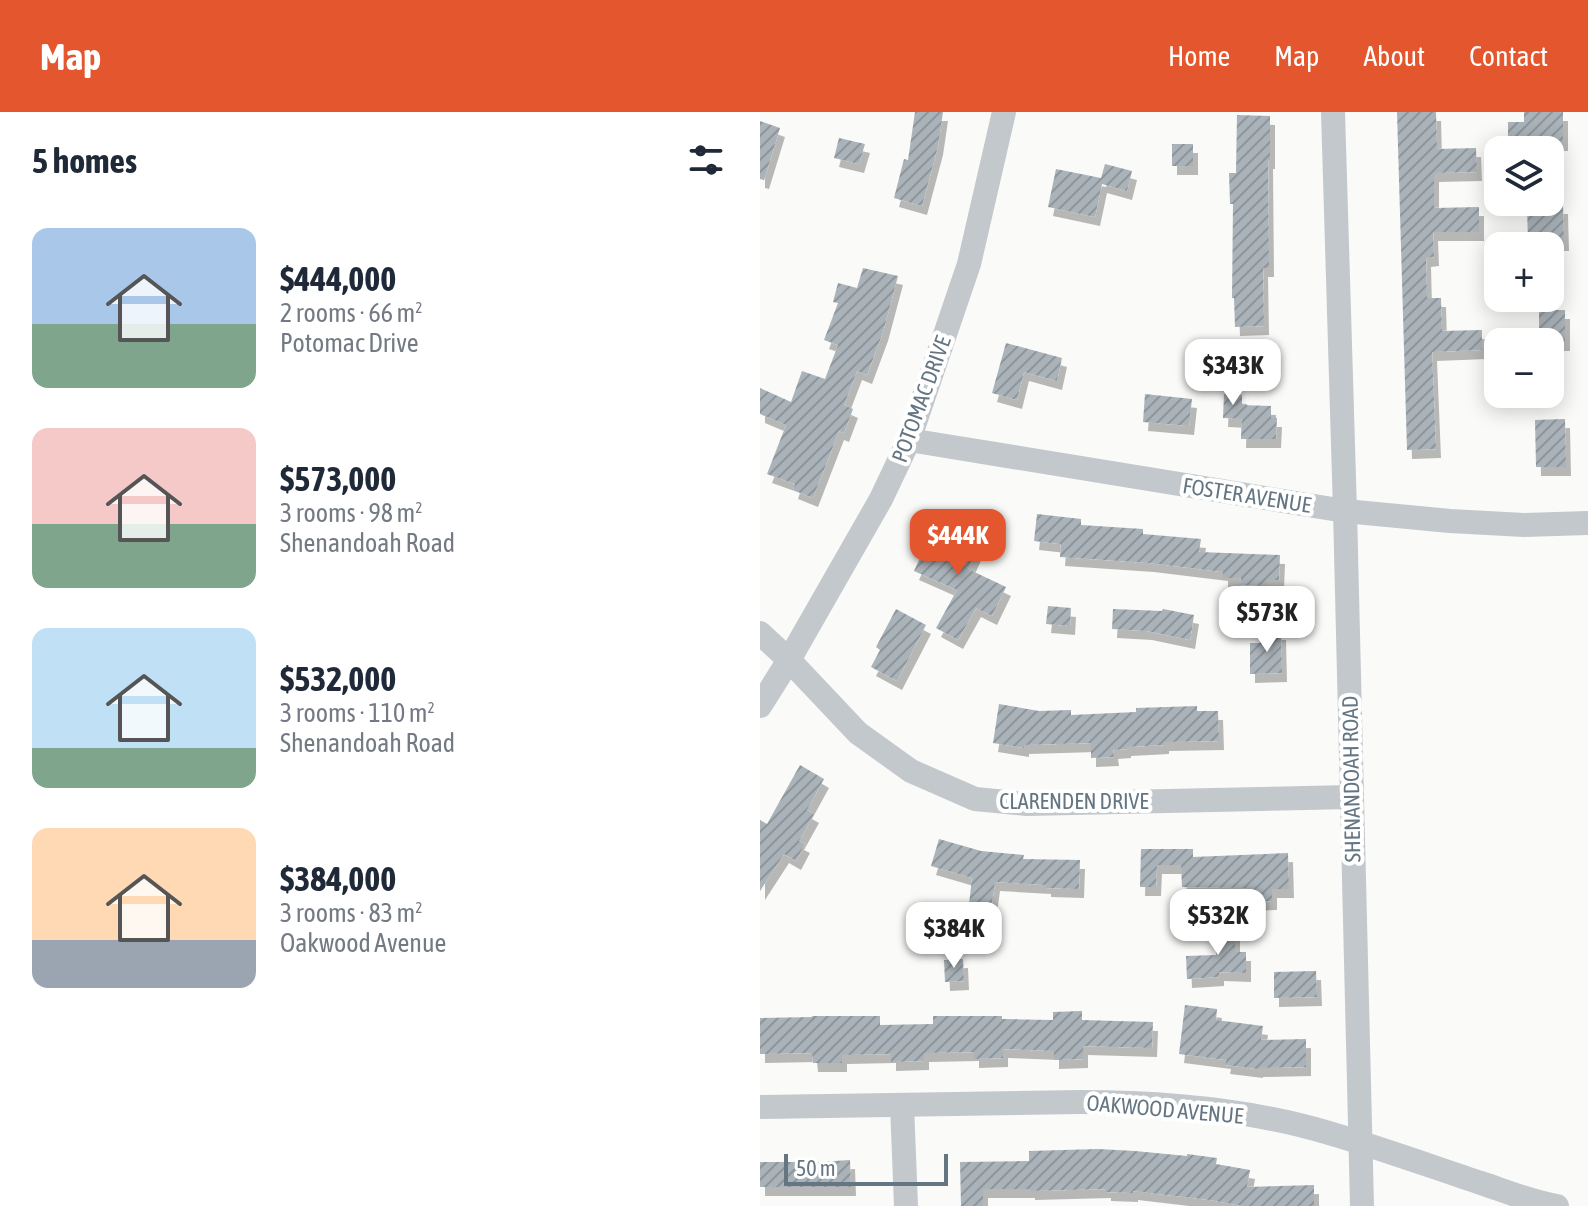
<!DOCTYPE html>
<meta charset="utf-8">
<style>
body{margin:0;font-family:"Asap Condensed",sans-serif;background:#f6f6f7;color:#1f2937;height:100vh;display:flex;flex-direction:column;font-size:30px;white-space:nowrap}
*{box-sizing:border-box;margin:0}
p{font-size:26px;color:#747a83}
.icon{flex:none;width:44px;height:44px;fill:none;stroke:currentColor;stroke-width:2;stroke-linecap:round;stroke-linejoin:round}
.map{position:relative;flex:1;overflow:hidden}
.side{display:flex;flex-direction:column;background:#fff;width:760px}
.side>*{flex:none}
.controls{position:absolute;left:724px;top:24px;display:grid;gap:16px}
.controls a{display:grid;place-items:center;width:80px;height:80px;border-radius:16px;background:#fff;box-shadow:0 4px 20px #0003;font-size:40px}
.scale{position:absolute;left:24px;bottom:20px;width:164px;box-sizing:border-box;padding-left:8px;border:4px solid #657683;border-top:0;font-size:22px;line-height:28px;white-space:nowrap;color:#657683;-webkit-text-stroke:6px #fff;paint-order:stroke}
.price{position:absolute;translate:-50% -68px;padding:0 18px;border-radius:16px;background:#fff;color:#222;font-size:26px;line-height:52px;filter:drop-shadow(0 2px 4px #0008)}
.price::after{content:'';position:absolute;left:50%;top:48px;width:24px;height:18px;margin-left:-12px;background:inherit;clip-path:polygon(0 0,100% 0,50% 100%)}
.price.selected{background:#e4572e;color:#fff}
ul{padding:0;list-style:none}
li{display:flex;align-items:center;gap:24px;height:200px;padding:0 32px}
li span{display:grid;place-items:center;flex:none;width:224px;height:160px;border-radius:16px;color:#555}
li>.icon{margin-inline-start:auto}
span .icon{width:96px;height:96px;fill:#fffc;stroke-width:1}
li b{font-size:34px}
h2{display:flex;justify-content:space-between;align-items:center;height:96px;padding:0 32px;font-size:34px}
header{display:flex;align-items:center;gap:48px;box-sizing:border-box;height:112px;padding:0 40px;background:#e4572e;color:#fff}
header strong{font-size:38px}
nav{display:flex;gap:44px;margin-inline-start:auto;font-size:28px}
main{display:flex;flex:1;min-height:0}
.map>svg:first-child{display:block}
</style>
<header>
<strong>Map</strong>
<nav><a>Home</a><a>Map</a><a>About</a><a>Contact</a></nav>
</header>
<main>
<section class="side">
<h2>5 homes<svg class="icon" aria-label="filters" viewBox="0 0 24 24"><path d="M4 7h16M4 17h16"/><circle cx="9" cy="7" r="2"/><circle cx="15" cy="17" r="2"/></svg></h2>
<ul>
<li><span style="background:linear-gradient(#a9c7e8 60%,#7fa58c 0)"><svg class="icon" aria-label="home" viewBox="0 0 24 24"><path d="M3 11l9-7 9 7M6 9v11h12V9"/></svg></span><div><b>$444,000</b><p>2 rooms · 66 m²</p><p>Potomac Drive</p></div></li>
<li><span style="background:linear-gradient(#f6c9c9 60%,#7fa58c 0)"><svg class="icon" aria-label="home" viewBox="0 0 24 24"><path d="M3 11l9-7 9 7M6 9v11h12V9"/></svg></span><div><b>$573,000</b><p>3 rooms · 98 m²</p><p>Shenandoah Road</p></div></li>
<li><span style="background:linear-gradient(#bfe0f5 75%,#7fa58c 0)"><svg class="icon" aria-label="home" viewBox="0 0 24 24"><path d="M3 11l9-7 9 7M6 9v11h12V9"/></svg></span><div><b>$532,000</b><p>3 rooms · 110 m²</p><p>Shenandoah Road</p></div></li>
<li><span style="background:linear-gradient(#ffd9b3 70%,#9aa5b1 0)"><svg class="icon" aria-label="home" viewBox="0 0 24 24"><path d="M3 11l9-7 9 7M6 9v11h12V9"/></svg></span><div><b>$384,000</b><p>3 rooms · 83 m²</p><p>Oakwood Avenue</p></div></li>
</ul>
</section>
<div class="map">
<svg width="828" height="1094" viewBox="0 0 828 1094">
<defs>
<pattern id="building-hatch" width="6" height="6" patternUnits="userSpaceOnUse" patternTransform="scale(2)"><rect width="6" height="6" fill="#aab3b9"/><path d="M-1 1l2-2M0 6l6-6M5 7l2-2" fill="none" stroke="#8e969c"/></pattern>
<filter id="shadow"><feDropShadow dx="5" dy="9" stdDeviation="0" flood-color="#0004"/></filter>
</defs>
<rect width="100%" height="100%" fill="#fafaf8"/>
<g fill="url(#building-hatch)" filter="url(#shadow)">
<path d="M155 0H183L178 34 162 94 134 86 144 47 148 48Z"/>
<path d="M637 0H676L677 37 716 36 717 60 674 61V96L719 95V120H673L674 145 666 146 667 186H681L682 219 722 218V238L672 240 676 337 647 338Z"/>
<path d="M764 0H803V30L748 31V10H764Z"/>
<path d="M477 3 510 4V48H508L509 156H503L504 214 475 215 474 186H472L473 92H470L469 61H476Z"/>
<path d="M0 9 20 16 4 68 0 67Z"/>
<path d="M79 26 105 32 99 52 74 46Z"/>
<rect x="412" y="32" width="21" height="22"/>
<path d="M345 52 372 59 367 79 342 72 335 105 288 95 296 57 341 66Z"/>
<path d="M803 93 804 130H768L767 94Z"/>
<path d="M103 156 138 164 123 220 107 263 97 259 84 293 93 297 84 321 79 319 53 386 33 378 35 372 7 362 26 313 0 302V276L31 290 42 259 65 267 78 233 64 228 78 191 73 190 78 171 97 176Z"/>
<rect x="779" y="198" width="26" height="32"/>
<path d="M246 231 302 246 297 269 264 260 257 288 232 281Z"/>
<path d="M385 282 432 287 429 314 383 310Z"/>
<path d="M464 282 482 283V307L463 306Z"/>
<path d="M482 293 511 294V306H517L516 327H481Z"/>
<path d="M805 307 806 355H776L775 308Z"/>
<path d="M277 402 321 407V413L383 417V422L441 427 439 440 520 443 519 468H506V474L480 473 481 466H463V460L389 451 300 445 301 432 274 429Z"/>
<path d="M177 409 221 429 208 457 246 475 232 504 216 496 198 528 176 516 197 478 154 459Z"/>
<path d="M288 494 311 496 310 514 286 512Z"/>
<path d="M136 497 166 513 137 569 111 555 120 538 116 535Z"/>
<path d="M353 497 402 499 403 497 434 503 430 528 387 519 352 517Z"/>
<path d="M499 519H521L522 561 490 562V531H500Z"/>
<path d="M239 592 279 599 311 598V603L376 600V596L437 594V599H458L459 629 404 630V633L366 635V637L353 638 354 645 331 646V631L264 633V636L233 631Z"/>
<path d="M40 653 64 667 47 698 54 702 39 729 45 732 36 749 24 742 0 779V708L7 712Z"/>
<path d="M179 727 221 739 264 743 263 747 320 748 319 777 286 776V773L235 770 229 813 207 810 212 766 171 754Z"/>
<path d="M381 737H433V745L528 741 529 777H512V789L488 790V776L422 775 421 753H397L396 775H380Z"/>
<path d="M455 814H475V840H486V861L459 860V865L427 867 426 844 456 843Z"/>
<path d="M203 847 204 869 185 870 184 848Z"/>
<path d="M556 859 557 885 514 886V860Z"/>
<path d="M425 893 457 897 456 908 503 914 501 928 546 927V955L498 956V957L465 953 466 948 419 942Z"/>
<path d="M322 899V908L393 910 392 936 323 934V947L294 948V939L243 937V946L214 947V940L164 941V949L131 950V942L82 943V951H53L52 941 0 942V906L52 905V904H120V913L173 912V904H242V907L293 908V900Z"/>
<path d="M338 1037 375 1039 427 1044V1042L457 1046 456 1052 490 1058 487 1075 554 1073V1094H483L450 1088 373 1079V1081L346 1080V1077L270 1079V1077H223V1094H201L200 1050 269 1049V1039Z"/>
<path d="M90 1048 91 1075H0V1050H59Z"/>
</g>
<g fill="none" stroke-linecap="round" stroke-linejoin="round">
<g stroke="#c3c8cc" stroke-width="24">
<path d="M573 0 585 399 602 1094"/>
<path d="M149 328 585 399 690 409 764 413 828 411"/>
<path d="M0 521 29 548 98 621 151 659 215 687 267 692 592 685"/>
<path d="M0 594 29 548 121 387 149 328 209 152 244 0"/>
<path d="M142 993 146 1094"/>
<path d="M0 995 320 990C403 990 489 997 569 1021 620 1036 670 1054 721 1071 745 1079 771 1090 797 1094"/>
</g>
</g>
<g text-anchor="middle" stroke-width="8" stroke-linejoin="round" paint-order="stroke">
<g font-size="22" fill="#657683" stroke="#fff">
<text transform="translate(161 287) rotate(-70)" y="8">POTOMAC DRIVE</text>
<text transform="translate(487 383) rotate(9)" y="8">FOSTER AVENUE</text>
<text transform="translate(591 667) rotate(-91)" y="8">SHENANDOAH ROAD</text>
<text x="314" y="697">CLARENDEN DRIVE</text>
<text transform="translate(405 997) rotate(5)" y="8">OAKWOOD AVENUE</text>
</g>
</g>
</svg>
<div class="controls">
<a><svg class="icon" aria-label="layers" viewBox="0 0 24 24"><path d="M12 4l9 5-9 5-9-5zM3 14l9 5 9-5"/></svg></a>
<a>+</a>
<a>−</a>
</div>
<div class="scale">50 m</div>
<b class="price" style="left:473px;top:295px">$343K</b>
<b class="price selected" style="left:198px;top:465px">$444K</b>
<b class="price" style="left:507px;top:542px">$573K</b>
<b class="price" style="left:458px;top:845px">$532K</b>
<b class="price" style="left:194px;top:858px">$384K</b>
</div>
</main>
